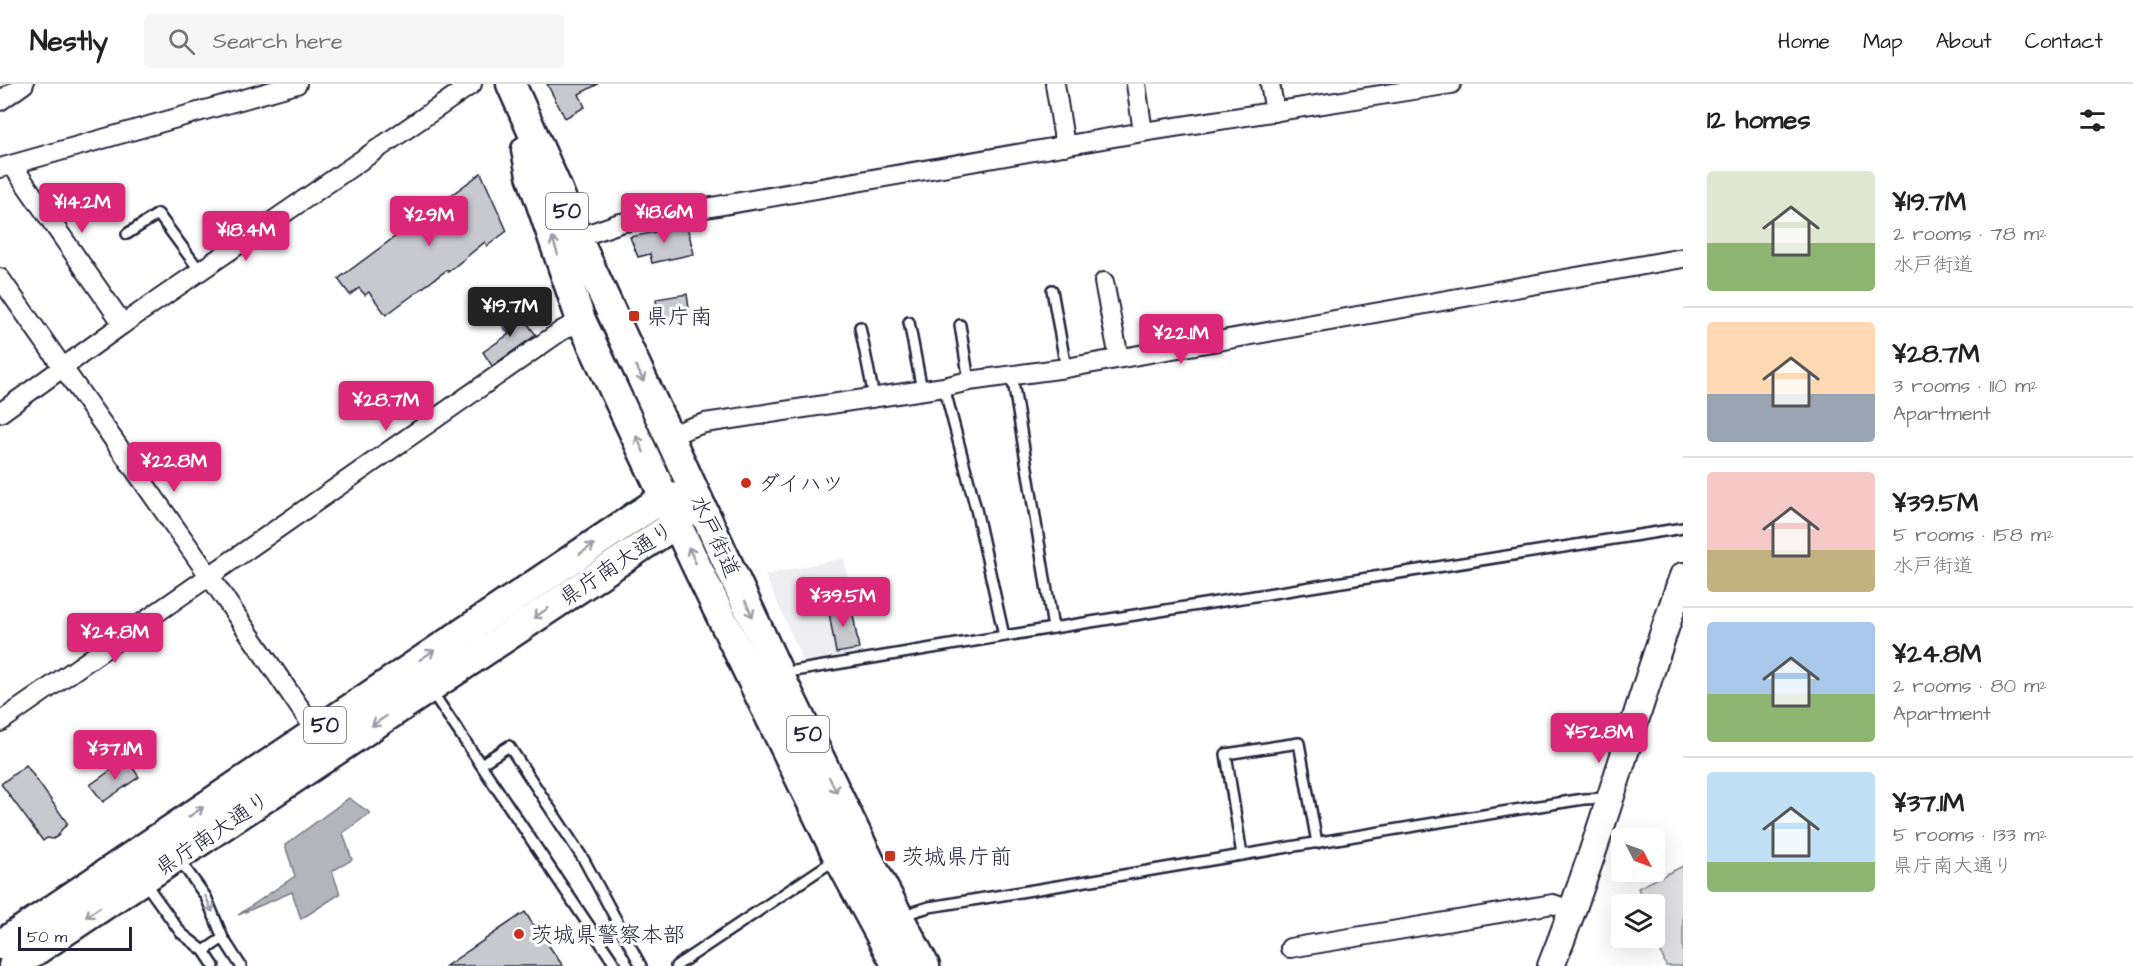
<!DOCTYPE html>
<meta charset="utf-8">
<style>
body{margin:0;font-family:"Architects Daughter","Klee One",sans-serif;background:#f6f6f6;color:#222;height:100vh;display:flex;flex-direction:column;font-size:22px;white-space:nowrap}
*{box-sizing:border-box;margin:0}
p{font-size:20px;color:#767676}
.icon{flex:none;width:33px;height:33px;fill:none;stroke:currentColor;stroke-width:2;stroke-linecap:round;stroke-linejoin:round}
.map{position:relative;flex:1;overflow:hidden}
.drawer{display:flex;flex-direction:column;background:#fff;width:450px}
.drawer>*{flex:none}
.needle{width:39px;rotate:131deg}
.tools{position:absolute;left:1611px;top:744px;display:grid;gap:12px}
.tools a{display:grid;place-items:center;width:54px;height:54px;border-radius:6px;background:#fff;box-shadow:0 6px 24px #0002;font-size:30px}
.scale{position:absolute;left:18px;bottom:15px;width:114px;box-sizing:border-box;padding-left:6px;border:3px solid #22223b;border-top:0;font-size:16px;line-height:21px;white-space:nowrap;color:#22223b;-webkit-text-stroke:4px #fff;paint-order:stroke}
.price{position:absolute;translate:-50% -51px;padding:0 14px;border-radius:6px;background:#db2777;color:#fff;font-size:20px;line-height:39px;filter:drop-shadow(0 2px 3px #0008)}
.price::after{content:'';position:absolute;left:50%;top:36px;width:18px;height:14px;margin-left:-9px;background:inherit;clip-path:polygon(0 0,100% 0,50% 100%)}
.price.selected{background:#222;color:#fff}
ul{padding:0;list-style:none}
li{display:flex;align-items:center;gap:18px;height:150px;padding:0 24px}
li+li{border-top:2px solid #e0e0e0}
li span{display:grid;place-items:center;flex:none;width:168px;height:120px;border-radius:6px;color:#555}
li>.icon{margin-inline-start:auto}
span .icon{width:72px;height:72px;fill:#fffc;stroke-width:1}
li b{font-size:26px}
h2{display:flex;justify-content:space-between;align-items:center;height:72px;padding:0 24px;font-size:26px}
header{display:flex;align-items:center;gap:36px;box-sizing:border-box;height:84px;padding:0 30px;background:#fff;border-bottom:2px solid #e0e0e0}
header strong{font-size:28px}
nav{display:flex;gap:33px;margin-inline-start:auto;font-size:21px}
.search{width:420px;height:54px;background:#f6f6f6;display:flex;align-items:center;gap:15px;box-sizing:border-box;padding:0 21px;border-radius:6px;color:#767676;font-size:22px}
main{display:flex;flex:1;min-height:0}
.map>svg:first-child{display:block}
</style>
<header>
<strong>Nestly</strong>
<div class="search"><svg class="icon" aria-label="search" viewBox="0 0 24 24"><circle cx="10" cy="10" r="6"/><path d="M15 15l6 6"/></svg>Search here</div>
<nav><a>Home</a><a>Map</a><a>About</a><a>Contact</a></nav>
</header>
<main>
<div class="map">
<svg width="1683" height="882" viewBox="0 0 1683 882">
<rect width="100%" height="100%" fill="#fff"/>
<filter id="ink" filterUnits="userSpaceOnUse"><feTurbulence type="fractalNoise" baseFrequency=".0167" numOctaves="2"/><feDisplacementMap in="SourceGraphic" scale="12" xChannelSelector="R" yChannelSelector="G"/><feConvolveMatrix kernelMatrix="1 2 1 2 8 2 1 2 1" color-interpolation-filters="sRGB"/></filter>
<g filter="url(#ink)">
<path fill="#eeeef1" d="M844 474 861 569 804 579 765 491Z"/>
<path fill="#dfdfe2" stroke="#80808e" stroke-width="1.5" d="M1683 782V882H1666L1655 851 1654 820H1644L1638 804Z"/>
<path fill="#b4b4bc" stroke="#7a7a88" stroke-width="1.5" d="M349 714 370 729 343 749 352 776 332 787 340 810 301 835 292 808 238 831 295 792 285 761Z"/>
<g fill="#c8c8cf" stroke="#22223b" stroke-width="1.5">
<path d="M547 0H598L579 10 585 23 565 34Z"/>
<path d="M481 89 507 147 487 162 485 158 448 188 447 186 386 231 369 208 365 211 359 204 350 211 338 195Z"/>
<path d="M687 142 694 170 652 179 650 170 638 173 630 153Z"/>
<path d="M687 210 690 232 659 238 656 215Z"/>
<path d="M517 225 536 251 492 282 483 268 509 250 500 238Z"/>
<path d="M851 519 859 565 836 569 828 523Z"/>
<path d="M127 675 139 693 103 718 90 701Z"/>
<path d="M26 681 68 740 62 745 58 752 53 755 47 754 43 757 1 700Z"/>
<path d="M525 828 534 842 539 839 551 857 547 859 563 882H446Z"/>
</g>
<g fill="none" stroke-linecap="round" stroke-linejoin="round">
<defs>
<g id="lane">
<path d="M127 150 158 130 200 187"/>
<path d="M1052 206 1066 284"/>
<path d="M909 238 922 306"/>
<path d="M960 241 969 297"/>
<path d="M860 243 874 313"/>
<path d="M1012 291 1053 544"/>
<path d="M944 303 976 425 1004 552"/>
<path d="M782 589 1053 544 1683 444"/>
<path d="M432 608 616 882"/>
<path d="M481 680 509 662 584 776 641 882"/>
<path d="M1242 771 1226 670 1299 659 1317 759"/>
<path d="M178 774 206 813 223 854 241 882"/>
<path d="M145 799 181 849 204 867 214 882"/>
<path d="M900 832 929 823C1147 788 1365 749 1584 715L1608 714"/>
<path d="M204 867 223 854"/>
<path d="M676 882 836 775"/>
</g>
<g id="street">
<path d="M1055 0 1065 62"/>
<path d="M1136 0 1143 48"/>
<path d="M1270 0 1275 28"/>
<path d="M0 17 24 0"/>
<path d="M12 81 123 240"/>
<path d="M0 84 297 0"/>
<path d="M577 154 620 139 1143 48 1451 0"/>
<path d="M0 194 210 493 316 647"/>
<path d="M1104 198 1119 274"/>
<path d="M0 329 123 240 472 0"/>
<path d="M669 353 689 344 705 339 944 303 969 297 1066 284 1683 174"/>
<path d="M0 638 561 247 581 236"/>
<path d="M1290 864 1553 820 1573 827"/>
</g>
<path id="secondary" d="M1551 882C1602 754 1637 621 1683 492"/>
<g id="primary">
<path d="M511 0 558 106 577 154 779 590 874 786 925 882"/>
<path d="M526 66 531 91 581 236 697 483 838 773 897 882"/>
<path d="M0 861 633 434 665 413 684 414"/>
<path d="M13 882 677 439 689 425"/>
</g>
</defs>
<use href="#lane" stroke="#22223b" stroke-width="14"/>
<use href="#street" stroke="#22223b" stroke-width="22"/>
<use href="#secondary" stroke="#22223b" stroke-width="30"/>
<use href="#primary" stroke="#22223b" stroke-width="33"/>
<use href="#lane" stroke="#fff" stroke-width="9"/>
<use href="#street" stroke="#fff" stroke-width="18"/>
<use href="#secondary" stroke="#fff" stroke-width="26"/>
<use href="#primary" stroke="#fff" stroke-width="28"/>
</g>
<defs><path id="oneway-shaft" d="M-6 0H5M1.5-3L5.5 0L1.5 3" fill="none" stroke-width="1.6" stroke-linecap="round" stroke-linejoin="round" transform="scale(1.5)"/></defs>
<g stroke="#9c9ca7">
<use href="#oneway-shaft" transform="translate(555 162) rotate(-108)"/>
<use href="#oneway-shaft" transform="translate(640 290) rotate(65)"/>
<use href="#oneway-shaft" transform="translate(640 360) rotate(-115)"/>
<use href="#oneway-shaft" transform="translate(587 465) rotate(-34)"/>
<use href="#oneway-shaft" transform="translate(692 471) rotate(-114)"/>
<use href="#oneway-shaft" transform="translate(749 525) rotate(65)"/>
<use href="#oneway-shaft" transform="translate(541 529) rotate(146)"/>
<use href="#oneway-shaft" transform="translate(427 571) rotate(-34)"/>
<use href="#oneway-shaft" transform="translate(379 637) rotate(146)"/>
<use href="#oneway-shaft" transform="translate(833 701) rotate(64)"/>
<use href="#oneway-shaft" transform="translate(196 728) rotate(-34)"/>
<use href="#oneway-shaft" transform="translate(209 820) rotate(66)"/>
<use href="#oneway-shaft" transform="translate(93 828) rotate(146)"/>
</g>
</g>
<g fill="#c8321e" stroke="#fff" stroke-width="2">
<rect x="628" y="226" width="12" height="12" rx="3"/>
<circle cx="746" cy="399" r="6"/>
<rect x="884" y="766" width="12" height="12" rx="3"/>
<circle cx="519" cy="850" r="6"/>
</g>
<g text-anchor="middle" stroke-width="6" stroke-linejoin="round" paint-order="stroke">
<g fill="#fff" stroke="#646476" stroke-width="1.5">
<rect x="546" y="109" width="42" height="36" rx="4.5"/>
<rect x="304" y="623" width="42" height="36" rx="4.5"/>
<rect x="787" y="632" width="42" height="36" rx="4.5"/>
</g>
<g font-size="21" font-weight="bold" fill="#22223b">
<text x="567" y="134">50</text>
<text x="325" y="648">50</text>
<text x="808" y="657">50</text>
</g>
<g font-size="22" fill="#22223b" stroke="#fff" text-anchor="start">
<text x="646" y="240">県庁南</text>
<text x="758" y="407">ダイハツ</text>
<text x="902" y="780">茨城県庁前</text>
<text x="531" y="858">茨城県警察本部</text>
</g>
<g font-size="22" fill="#22223b" stroke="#fff">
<text transform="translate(716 452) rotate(65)" y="8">水戸街道</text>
<text transform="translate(616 479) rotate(-34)" y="8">県庁南大通り</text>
<text transform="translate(212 749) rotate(-34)" y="8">県庁南大通り</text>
</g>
</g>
</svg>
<div class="tools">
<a><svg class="needle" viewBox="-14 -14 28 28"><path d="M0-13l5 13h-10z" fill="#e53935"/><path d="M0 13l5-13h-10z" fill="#767676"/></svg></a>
<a><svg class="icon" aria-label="layers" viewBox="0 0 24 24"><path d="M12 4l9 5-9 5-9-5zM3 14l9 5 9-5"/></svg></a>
</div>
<div class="scale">50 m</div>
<b class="price" style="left:82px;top:150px">¥14.2M</b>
<b class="price" style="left:664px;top:160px">¥18.6M</b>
<b class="price" style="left:429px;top:163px">¥29M</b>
<b class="price" style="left:246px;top:178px">¥18.4M</b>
<b class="price selected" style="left:510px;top:254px">¥19.7M</b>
<b class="price" style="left:1181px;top:281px">¥22.1M</b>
<b class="price" style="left:386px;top:348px">¥28.7M</b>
<b class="price" style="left:174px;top:409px">¥22.8M</b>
<b class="price" style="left:843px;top:544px">¥39.5M</b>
<b class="price" style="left:115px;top:580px">¥24.8M</b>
<b class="price" style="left:1599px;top:680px">¥52.8M</b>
<b class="price" style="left:115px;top:697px">¥37.1M</b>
</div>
<section class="drawer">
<h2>12 homes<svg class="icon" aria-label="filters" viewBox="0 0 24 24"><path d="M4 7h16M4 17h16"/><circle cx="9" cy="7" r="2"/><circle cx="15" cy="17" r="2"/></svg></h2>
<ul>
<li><span style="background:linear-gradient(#dfe7d0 60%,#8fb573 0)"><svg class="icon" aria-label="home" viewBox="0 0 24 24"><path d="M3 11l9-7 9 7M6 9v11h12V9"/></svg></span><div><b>¥19.7M</b><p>2 rooms · 78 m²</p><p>水戸街道</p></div></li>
<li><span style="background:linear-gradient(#ffd9b3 60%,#9aa5b1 0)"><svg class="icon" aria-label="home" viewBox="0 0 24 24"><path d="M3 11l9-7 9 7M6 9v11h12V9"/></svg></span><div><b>¥28.7M</b><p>3 rooms · 110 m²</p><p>Apartment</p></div></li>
<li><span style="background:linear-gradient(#f6c9c9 65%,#c2b280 0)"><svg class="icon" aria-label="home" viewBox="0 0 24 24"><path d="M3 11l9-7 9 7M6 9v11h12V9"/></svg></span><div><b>¥39.5M</b><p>5 rooms · 158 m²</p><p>水戸街道</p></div></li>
<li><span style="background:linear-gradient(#a9c7e8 60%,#8fb573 0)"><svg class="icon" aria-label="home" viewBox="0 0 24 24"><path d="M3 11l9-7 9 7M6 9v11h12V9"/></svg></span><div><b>¥24.8M</b><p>2 rooms · 80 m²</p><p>Apartment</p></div></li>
<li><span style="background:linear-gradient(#bfe0f5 75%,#8fb573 0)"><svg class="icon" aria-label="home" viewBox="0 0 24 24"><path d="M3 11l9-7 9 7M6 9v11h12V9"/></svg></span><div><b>¥37.1M</b><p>5 rooms · 133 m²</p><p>県庁南大通り</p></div></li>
</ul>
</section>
</main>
